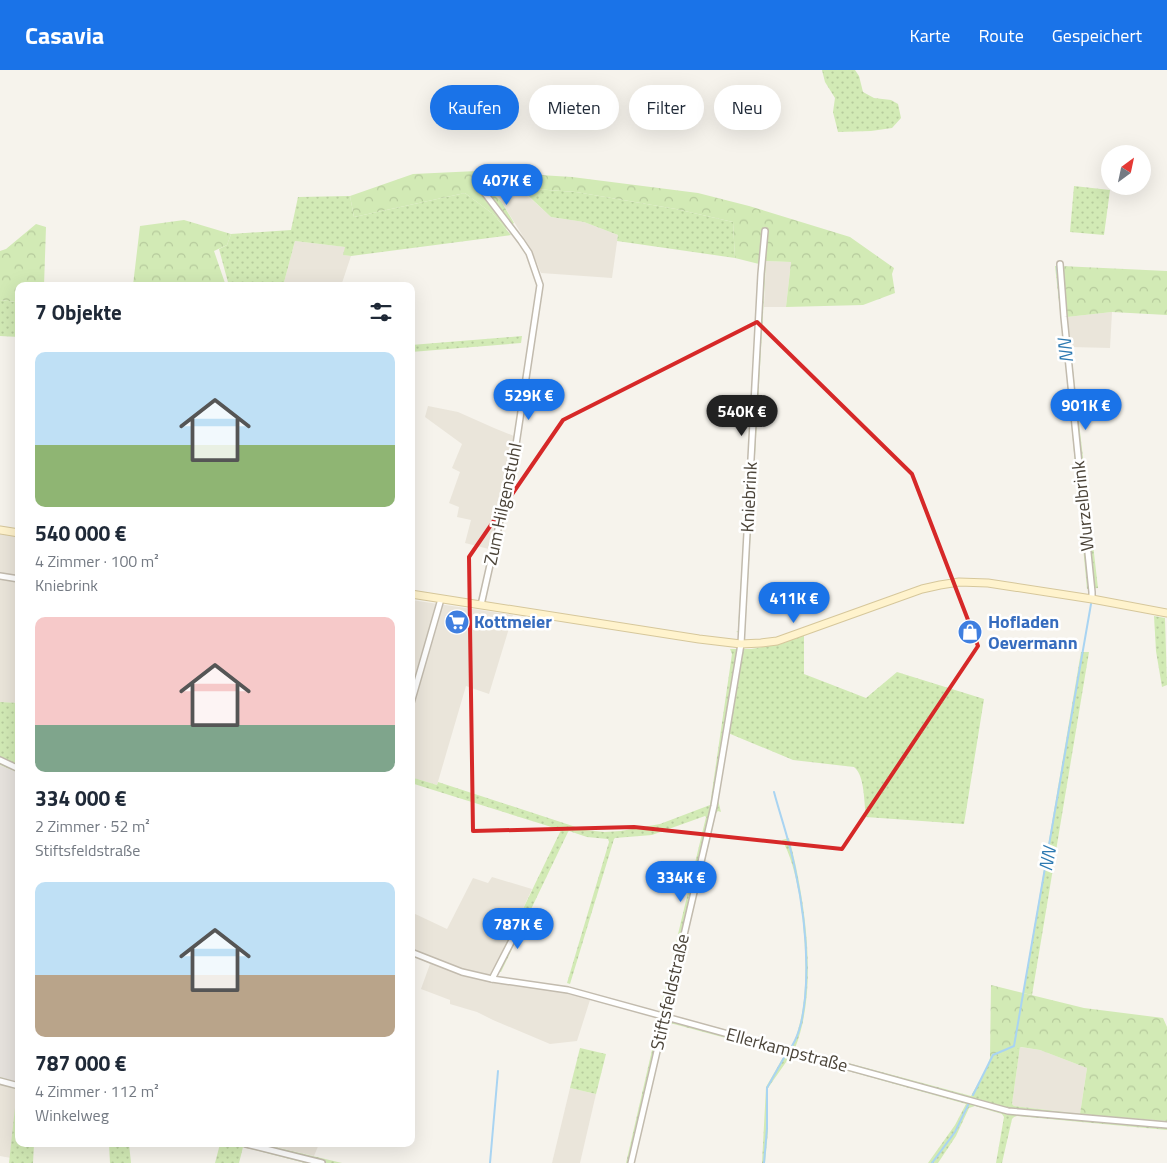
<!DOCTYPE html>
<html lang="de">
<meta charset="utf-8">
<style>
body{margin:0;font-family:"Titillium Web",sans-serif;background:#f2f2f3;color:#1f2937;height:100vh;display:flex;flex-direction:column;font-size:19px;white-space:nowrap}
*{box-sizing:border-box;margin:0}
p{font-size:16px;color:#747a83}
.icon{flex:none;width:28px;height:28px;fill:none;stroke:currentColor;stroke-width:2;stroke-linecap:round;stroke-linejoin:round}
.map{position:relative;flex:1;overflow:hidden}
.drawer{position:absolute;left:15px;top:212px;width:400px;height:865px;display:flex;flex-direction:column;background:#fff;border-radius:10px;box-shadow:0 5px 20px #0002}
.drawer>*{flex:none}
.top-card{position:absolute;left:430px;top:15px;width:475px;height:45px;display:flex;gap:10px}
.needle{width:32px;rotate:33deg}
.controls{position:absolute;left:1101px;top:75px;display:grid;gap:10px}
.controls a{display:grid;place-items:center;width:50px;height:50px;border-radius:50%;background:#fff;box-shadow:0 5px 20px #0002;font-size:25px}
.price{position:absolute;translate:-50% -42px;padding:0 11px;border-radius:18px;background:#1a73e8;color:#fff;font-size:16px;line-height:32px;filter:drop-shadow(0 1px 2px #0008)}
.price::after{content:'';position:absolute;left:50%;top:30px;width:15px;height:11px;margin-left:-8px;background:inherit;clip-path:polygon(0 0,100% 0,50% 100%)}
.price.current{background:#222;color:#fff}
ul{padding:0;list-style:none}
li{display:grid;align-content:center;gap:10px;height:265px;padding:0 20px}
li span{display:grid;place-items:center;height:155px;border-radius:10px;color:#555}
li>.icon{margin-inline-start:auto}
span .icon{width:90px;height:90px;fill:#fffc;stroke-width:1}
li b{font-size:21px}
h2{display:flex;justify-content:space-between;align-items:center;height:60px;padding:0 20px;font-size:21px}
.chip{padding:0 18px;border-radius:22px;background:#fff;box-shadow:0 5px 20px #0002;font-size:18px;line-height:45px}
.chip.current{background:#1a73e8;color:#fff}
header{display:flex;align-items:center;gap:30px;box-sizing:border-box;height:70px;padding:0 25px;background:#1a73e8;color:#fff}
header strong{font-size:24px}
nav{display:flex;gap:28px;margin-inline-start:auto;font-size:18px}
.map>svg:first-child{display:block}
</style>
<header>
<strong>Casavia</strong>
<nav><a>Karte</a><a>Route</a><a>Gespeichert</a></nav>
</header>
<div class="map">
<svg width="1167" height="1093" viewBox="0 0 1167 1093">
<defs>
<pattern id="grass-dots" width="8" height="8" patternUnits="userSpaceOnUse" patternTransform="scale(1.25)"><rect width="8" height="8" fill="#d2eab5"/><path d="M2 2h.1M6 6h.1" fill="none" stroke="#b6ca9c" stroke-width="1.8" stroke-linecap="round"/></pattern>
<pattern id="forest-crowns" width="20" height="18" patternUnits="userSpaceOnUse" patternTransform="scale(1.25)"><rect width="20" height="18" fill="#d2eab5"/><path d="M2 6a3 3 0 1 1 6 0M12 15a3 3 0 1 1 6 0" fill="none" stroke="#b6ca9c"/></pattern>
</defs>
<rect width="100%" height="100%" fill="#f6f3ec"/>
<g fill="#eae5da">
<path d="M486 118 513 125 526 124 551 147 584 152 618 165 612 208 541 203 531 179 501 131Z"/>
<path d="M295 171 345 177 344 185 351 186 341 216H283Z"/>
<path d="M766 191 791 192 786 237H764Z"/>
<path d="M1112 242 1110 278 1071 277 1067 247Z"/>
<path d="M428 336 458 342 494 358 514 366 489 479 465 473 471 450 457 447 459 437 449 433 460 402 452 398 462 374 425 347Z"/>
<path d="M0 464 19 467V633L0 632Z"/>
<path d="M411 530 513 545 489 624 466 616 437 715 411 707Z"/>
<path d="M492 807 532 819 494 901 493 912 563 921 590 930 577 971 550 974 493 950 477 942 450 934V930L421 919 430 894 411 885V842L447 859 473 808 488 813Z"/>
<path d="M1020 977 1040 980 1087 998 1080 1044 1014 1036 1012 1034Z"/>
<path d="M0 1015 17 1019 11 1088 0 1086Z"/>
<path d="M570 1018 596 1024 580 1093H552Z"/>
<path d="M262 1074H319L314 1086Z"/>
</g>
<path fill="#e6e2dd" d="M0 695 19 703V1013L0 1007Z"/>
<g fill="url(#grass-dots)">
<path d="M822 0H855L859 6 863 22 874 28 891 30 898 34 901 48 892 58 871 61 838 62 833 42 835 28 825 12Z"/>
<path d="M1074 116 1110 120 1104 165 1070 162Z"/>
<path d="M520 118 576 122 676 139 733 152 735 188 617 171 618 165 584 152 551 147Z"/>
<path d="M465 123 493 144 511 165 351 186 343 185 345 177 295 171 283 216H229L219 179 227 175 231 164 291 160 298 127 350 126 354 147Z"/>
<path d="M766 191 745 563 736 562 738 561 759 194Z"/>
<path d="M1055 196H1061L1098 518 1087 519 1064 277Z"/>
<path d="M0 230 16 232 19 243V267L0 266Z"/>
<path d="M522 266 521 273 411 282V275Z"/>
<path d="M1154 546 1165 548 1167 615 1162 617 1156 581Z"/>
<path d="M804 565V604L866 628 897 602 984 629 964 754 866 747C864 734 865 705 854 697L793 690 728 663 718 730 721 742 718 741 716 743 670 939V943L674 946 790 977H792C796 967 799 958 801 948 811 906 804 807 782 770L789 768C805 828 819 919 795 978L796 979 971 1026 987 997 990 988 992 989 1020 977 1012 1034 1014 1036 1080 1044 1167 1051V1060L1017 1046 1014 1047 1012 1049 1002 1093H996L1004 1047 1002 1044 975 1036 969 1038 956 1066 938 1093H928L955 1055 966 1034 791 985 768 1018V1061L765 1093H762L766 1017 785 984 670 953 666 956 634 1093H626L658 954 657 952 706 747 705 746 652 765 615 768 614 769 570 914 567 913 609 772 608 769 587 767 569 761 568 762 501 902 493 901 561 760 411 713V707L437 715 438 712 585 760 604 762 621 761 660 754 710 735 732 584 730 579H751L781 574Z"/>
<path d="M1081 582H1089L1032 925 1023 923Z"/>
<path d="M0 632 19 633V703L0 695Z"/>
<path d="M580 978 606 984 596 1024 570 1018Z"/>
<path d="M0 1007 19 1013V1074H34L33 1093H9L17 1019 0 1015Z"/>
<path d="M109 1074H129L131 1093H110Z"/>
<path d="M220 1074H262L342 1093H305L243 1077 239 1093H215Z"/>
</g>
<g fill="url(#forest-crowns)">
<path d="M477 101 572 107 698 123 749 136 850 167 894 198 892 204 895 223 863 235 786 237 791 192 766 191 759 194 735 188 733 152 676 139 576 122 521 118 526 124 513 125 486 118 501 131 514 153 506 159 493 144 465 123 354 147 350 126 413 104Z"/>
<path d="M184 150 231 164 227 175 214 181 226 216H139L138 214 133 215 140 156Z"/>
<path d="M36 154 46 157 44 216H19V243L16 232 0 230V181L6 179Z"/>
<path d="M1061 196 1167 201V245L1112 242 1067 247Z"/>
<path d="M991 915 1084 938 1163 948 1167 957V1051L1080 1044 1087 998 1040 980 1021 977 991 990 990 988Z"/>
</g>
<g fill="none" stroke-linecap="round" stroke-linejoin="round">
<g stroke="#a9d4f2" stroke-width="2">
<path d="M1057 195 1060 227"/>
<path d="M774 722C781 748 790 773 795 799 804 841 809 886 805 928 803 945 801 961 792 976"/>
<path d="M973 1025 993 985 1014 976 1091 534"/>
<path d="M490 1093 498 1001"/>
<path d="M764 1093 767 1058V1018L786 984"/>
<path d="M932 1093 955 1062 969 1033"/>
</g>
<defs>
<g id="street">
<path d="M477 113 521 171 529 183 540 215 514 388 481 535"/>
<path d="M1060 194 1064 247 1092 522V529"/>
<path d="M0 506 19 509"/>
<path d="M411 633 441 529"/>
<path d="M0 690 19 699"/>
<path d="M411 882 462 902 492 909 568 920 1008 1041 1167 1055"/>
<path d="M492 909 526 843"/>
<path d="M0 1011 19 1016"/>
<path d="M246 1074 322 1093"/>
<path d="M631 1093 714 736 741 574 761 204 765 161"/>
</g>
<g id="secondary">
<path d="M0 460 19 463"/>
<path d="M411 524 699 569 741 574 761 573 777 571 922 519 940 515 959 512 988 513 1092 529 1167 543"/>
</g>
</defs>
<use href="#street" stroke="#c2bbae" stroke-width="8"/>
<use href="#secondary" stroke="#d6c79b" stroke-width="9"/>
<use href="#street" stroke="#fff" stroke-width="5"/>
<use href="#secondary" stroke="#fff3cd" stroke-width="7"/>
</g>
<path fill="none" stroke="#d62828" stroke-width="4" stroke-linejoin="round" d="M757 252 912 404 978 576 842 779 634 757 473 761 469 487 563 350Z"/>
<defs>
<symbol id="supermarket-disc" viewBox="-11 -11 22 22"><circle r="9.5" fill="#3f7fe0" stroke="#fff"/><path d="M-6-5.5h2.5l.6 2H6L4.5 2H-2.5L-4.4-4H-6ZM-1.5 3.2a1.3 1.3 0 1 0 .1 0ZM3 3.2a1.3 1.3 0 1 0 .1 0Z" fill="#fff"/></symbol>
<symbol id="shop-disc" viewBox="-11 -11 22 22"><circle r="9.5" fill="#3f7fe0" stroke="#fff"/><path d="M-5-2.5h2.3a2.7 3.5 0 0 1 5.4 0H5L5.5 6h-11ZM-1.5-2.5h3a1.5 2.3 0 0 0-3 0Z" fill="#fff"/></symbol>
</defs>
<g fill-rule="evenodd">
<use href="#supermarket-disc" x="443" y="538" width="28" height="28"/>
<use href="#shop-disc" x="956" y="548" width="28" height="28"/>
</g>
<g text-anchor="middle" stroke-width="5" stroke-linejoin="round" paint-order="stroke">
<g font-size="18" fill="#4b4439" stroke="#fff">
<text transform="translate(749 427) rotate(-87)" y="6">Kniebrink</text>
<text transform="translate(503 434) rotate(-78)" y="6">Zum Hilgenstuhl</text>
<text transform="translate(1083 436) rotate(-96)" y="6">Wurzelbrink</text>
<text transform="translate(670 922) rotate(-77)" y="6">Stiftsfeldstraße</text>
<text transform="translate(787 980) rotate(15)" y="6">Ellerkampstraße</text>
</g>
<g font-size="18" font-weight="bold" fill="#366cbe" stroke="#fff" text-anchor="start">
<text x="474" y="558">Kottmeier</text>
<text x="988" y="558">Hofladen<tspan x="988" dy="21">Oevermann</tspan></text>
</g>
<g font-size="19" font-style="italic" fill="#2e7ab2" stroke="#fff">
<text transform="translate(1065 281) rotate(-96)" y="7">NN</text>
<text transform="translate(1047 789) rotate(-80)" y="7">NN</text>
</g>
</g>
</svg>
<div class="controls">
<a><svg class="needle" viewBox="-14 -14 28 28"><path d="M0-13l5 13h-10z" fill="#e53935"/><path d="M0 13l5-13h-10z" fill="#747a83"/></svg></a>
</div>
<b class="price" style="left:507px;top:136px">407K €</b>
<b class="price" style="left:529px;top:351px">529K €</b>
<b class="price" style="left:1086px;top:361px">901K €</b>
<b class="price current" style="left:742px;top:367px">540K €</b>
<b class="price" style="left:794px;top:554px">411K €</b>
<b class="price" style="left:681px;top:833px">334K €</b>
<b class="price" style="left:518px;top:880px">787K €</b>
<div class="top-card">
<a class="chip current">Kaufen</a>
<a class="chip">Mieten</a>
<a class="chip">Filter</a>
<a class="chip">Neu</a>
</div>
<section class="drawer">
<h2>7 Objekte<svg class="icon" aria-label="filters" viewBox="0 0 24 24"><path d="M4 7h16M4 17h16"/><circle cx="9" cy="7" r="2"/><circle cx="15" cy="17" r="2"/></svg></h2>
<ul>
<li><span style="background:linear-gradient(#bfe0f5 60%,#8fb573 0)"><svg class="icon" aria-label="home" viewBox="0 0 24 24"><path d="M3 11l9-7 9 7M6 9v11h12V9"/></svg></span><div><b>540 000 €</b><p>4 Zimmer · 100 m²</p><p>Kniebrink</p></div></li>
<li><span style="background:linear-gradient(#f6c9c9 70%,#7fa58c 0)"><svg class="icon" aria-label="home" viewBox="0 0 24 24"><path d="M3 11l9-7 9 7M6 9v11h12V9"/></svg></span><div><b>334 000 €</b><p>2 Zimmer · 52 m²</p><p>Stiftsfeldstraße</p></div></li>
<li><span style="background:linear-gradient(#bfe0f5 60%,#b9a48a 0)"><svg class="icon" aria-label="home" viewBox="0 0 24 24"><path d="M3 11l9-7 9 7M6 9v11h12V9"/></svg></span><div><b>787 000 €</b><p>4 Zimmer · 112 m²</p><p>Winkelweg</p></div></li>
</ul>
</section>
</div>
